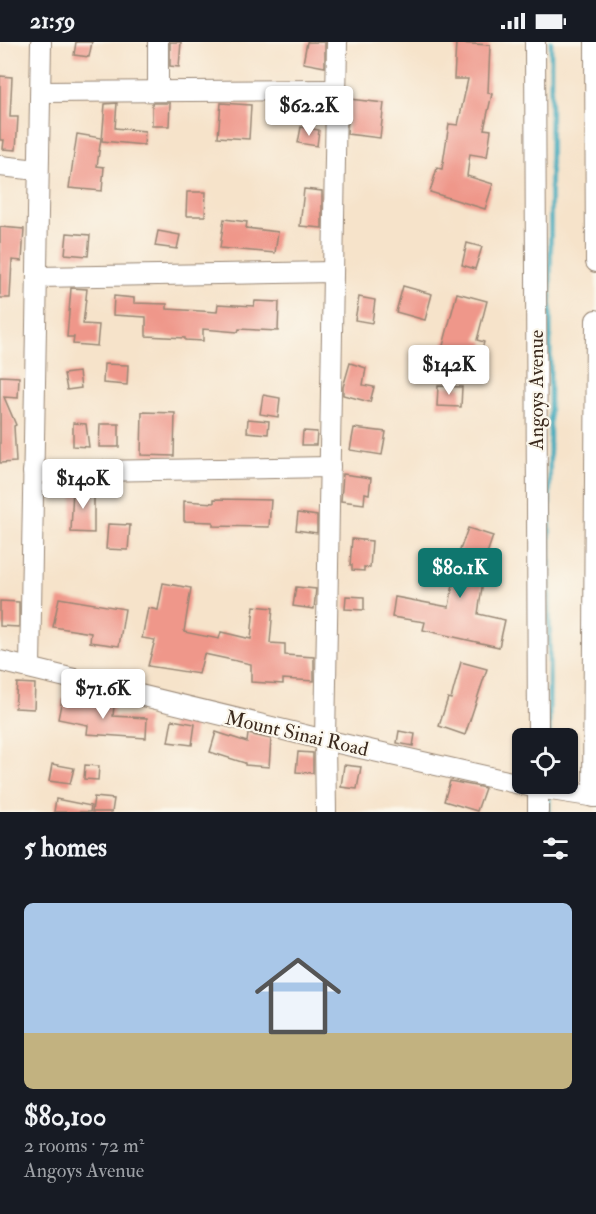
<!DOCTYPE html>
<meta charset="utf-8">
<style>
body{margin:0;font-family:"IM FELL Double Pica",serif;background:#242831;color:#f1f3f6;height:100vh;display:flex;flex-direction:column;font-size:22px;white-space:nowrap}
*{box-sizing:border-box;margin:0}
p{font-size:20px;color:#9ea1a6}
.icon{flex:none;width:33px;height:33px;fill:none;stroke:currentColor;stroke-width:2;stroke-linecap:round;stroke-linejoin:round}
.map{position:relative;height:770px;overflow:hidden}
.sheet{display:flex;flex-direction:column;background:#171b24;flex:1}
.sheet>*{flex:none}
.tools{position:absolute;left:512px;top:686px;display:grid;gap:12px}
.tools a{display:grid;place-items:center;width:66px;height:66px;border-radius:9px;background:#171b24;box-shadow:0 2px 4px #0004;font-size:30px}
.price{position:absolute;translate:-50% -51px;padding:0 14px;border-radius:6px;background:#fff;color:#222;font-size:20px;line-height:39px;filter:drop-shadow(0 2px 3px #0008)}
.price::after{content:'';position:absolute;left:50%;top:36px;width:18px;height:14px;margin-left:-9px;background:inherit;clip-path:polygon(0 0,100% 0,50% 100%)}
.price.active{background:#0f766e;color:#fff}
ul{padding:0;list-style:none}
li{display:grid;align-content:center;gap:12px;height:318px;padding:0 24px}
li span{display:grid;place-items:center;height:186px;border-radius:9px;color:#555}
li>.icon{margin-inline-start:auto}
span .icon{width:108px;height:108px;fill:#fffc;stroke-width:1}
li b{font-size:26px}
h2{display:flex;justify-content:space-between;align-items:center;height:72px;padding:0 24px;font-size:26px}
.status{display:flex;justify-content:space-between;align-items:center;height:42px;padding:0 30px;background:#171b24;direction:ltr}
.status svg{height:16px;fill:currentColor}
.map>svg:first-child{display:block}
</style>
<div class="status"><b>21:59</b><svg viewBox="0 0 49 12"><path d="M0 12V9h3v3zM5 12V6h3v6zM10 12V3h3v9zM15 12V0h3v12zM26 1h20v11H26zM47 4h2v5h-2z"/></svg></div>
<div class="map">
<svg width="596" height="770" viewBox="0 0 596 770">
<rect width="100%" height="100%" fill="#fbf7ec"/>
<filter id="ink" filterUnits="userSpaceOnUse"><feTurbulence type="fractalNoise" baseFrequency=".0167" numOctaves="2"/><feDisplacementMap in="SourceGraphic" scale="12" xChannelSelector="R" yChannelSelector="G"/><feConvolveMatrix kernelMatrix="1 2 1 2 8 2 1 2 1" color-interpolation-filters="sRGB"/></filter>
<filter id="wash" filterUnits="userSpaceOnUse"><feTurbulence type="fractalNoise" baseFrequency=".008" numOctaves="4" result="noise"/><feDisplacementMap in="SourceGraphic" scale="24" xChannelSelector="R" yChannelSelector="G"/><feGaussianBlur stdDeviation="1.35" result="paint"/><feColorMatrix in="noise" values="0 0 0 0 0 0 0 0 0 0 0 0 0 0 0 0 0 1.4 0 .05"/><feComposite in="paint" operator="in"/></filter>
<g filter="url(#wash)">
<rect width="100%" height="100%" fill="#f6e3ca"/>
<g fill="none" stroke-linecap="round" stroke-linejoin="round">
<g stroke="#3eabbd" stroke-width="4.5">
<path d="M549 696 551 0"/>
<path d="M549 770V753"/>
</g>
</g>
<g id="blocks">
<g fill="#ef978a">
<path d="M76 0H92L89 15 74 13Z"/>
<path d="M170 0H181L179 25 170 24Z"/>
<path d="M307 0H325V25L303 21Z"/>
<path d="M456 1 490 3 488 51 492 52 484 87 491 88 487 115 470 112 467 134 493 142 485 167 430 150 437 126 442 127 449 82 458 83 468 37H454Z"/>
<path d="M0 34 12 35 10 75H18L16 108 3 107 4 98H0Z"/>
<path d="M349 57 384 61 380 96 347 92Z"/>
<path d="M290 60 309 61 307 79 288 77Z"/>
<path d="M117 61 115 86 145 89 144 103 102 99 105 62Z"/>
<path d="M152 61H170L169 84H152Z"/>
<path d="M221 61 251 63 249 97 218 95Z"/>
<path d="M301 85 319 88 317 104 298 101Z"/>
<path d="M77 92 101 96 97 124 104 125 102 149 69 146Z"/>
<path d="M304 147 322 149V186L300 184Z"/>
<path d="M187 150H206L205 174H186Z"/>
<path d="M224 177 247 180 246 186 278 190 275 211 220 206Z"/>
<path d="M0 185 24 187 22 219 12 218 10 256H0Z"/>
<path d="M158 189 180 193 177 207 155 204Z"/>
<path d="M67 191 90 193 88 214 65 212Z"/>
<path d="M467 201 482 205 475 227 462 223Z"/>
<path d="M403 244 432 252 425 278 396 270Z"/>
<path d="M71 246 87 247 83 282 99 283 97 304 73 302 74 295H67Z"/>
<path d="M457 251 487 259 477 298 484 300 476 329 439 319Z"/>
<path d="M114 254 134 256V261L167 262V267L217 270 218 262 254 264 255 259 279 260 278 289 239 287 238 290 203 287V299L185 298V296L146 294V275L113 273Z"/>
<path d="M359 255 375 258 372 281 355 278Z"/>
<path d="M350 321 366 326 363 343 374 345 370 360 343 353V345Z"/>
<path d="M104 322 128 323 127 343 103 341Z"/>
<path d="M79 330 81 346 67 348 64 332Z"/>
<path d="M0 334 19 335 18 356 4 355 16 383 14 384 16 420 0 421Z"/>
<path d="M438 344 462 345 461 365 437 364Z"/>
<path d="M263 353 280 356 278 375 260 372Z"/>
<path d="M142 370 175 371 174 414 141 413Z"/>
<path d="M248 377 269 379 268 392 247 390Z"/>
<path d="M73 381 86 382 89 405 73 404Z"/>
<path d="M100 382H119V405H99Z"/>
<path d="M354 386 386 390 382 413 350 408Z"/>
<path d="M303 389 317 390 316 403H302Z"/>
<path d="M343 432 371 436 369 452 365 451 364 462 341 459Z"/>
<path d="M73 445H94V491L71 490Z"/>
<path d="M214 457 271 458 269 485 213 484V480L184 479V459L214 461Z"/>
<path d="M298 471 317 474V491L296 488Z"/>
<path d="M108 482 130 483 128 508 106 507Z"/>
<path d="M468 486 493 494 482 526H485L478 572 505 578 499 605 423 588 425 580 392 575 395 555 449 565 455 531 452 530Z"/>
<path d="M352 497 372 499 370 526 364 525V529L352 528V523H350Z"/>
<path d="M163 541 191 546 184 590 219 597 221 590 251 597 254 564 273 566 270 601 285 602V613L314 615V639L283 637V642L251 640V622L204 612 199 632 148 624 155 598 142 596 148 566 158 568Z"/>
<path d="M296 545 316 547 314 567 293 564Z"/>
<path d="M346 554 364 555V568L345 567Z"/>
<path d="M59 556 125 567 119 604 90 600 91 591 53 585Z"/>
<path d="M0 559 19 560V585L0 584Z"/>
<path d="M461 620 487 627 465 693 439 684 448 656 451 657Z"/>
<path d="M17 641 35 642 34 667 15 666Z"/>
<path d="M62 657 83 662 114 664 113 674 147 676 146 696 87 692 88 683 58 677Z"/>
<path d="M172 678 195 682 192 703 168 700Z"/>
<path d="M399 689 415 692 413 704 397 701Z"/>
<path d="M216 690 247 700 248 692 271 697 269 725 245 723V721L210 710Z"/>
<path d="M298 710 313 711V731L296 730Z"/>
<path d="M52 722 74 726 70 742 49 739Z"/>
<path d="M85 723 99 724 98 738 84 737Z"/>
<path d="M344 723 361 725 357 747 341 745Z"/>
<path d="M450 739 485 746 477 769 444 759Z"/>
<path d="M94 755 114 757 112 770H92Z"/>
<path d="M56 757 91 764 90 770H54Z"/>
</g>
</g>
</g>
<g filter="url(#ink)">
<use href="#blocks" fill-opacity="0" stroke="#988674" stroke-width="1.5"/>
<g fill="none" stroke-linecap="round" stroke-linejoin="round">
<defs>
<g id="minor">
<path d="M535 0 538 696"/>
<path d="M595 0 596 220"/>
<path d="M158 48V0"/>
<path d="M41 50 337 48"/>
<path d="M0 124 38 128"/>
<path d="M37 235 333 230"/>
<path d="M33 430 330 425"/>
<path d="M0 619 325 698 538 746 596 755"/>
<path d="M30 625 41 0"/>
<path d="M593 755 596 278"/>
<path d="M326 770 325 698 337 0"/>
<path d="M538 770V741"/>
</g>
</defs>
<use href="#minor" stroke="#988674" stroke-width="22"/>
<use href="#minor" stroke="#fff" stroke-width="20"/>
</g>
</g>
<g text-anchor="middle" stroke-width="4.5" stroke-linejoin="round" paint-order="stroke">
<g font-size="20" fill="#3b2a1e" stroke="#fbf7ec">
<text transform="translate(536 348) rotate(-90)" y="7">Angoys Avenue</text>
<text transform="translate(297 691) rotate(13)" y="7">Mount Sinai Road</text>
</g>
</g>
</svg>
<div class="tools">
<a><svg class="icon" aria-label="locate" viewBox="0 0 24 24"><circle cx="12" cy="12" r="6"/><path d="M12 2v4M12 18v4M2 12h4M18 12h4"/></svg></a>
</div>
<b class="price" style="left:309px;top:95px">$62.2K</b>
<b class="price" style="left:449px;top:354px">$142K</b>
<b class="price" style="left:83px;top:468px">$140K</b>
<b class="price active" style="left:460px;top:557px">$80.1K</b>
<b class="price" style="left:103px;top:678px">$71.6K</b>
</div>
<section class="sheet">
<h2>5 homes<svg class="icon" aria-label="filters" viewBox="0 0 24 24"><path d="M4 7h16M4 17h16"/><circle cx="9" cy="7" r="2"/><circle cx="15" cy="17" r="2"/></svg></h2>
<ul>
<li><span style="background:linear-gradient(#a9c7e8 70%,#c2b280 0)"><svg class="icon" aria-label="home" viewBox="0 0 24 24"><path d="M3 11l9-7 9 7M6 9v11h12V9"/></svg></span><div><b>$80,100</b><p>2 rooms · 72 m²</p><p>Angoys Avenue</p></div></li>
</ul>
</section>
